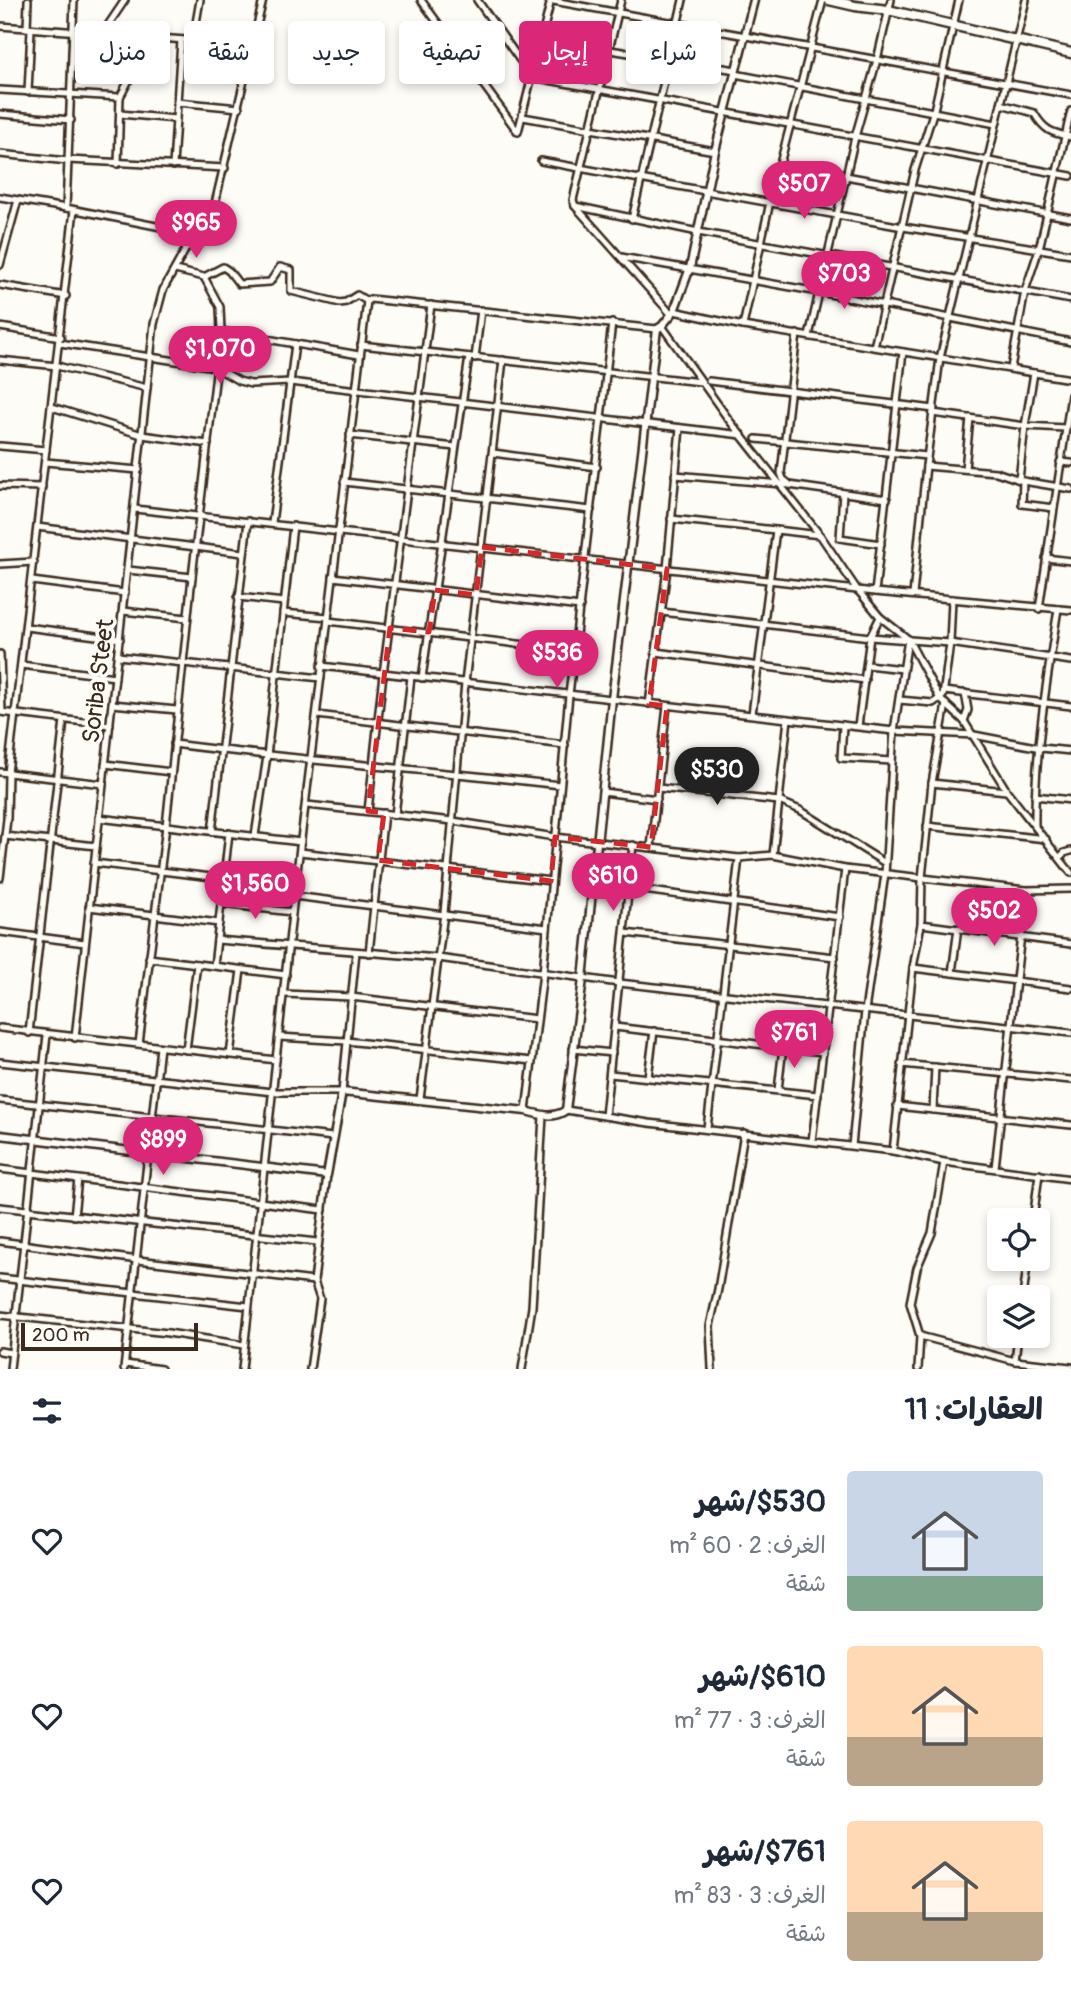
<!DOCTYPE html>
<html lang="ar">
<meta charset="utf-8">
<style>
body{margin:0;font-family:Pangolin,"Playpen Sans Arabic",sans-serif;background:#f2f2f3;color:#1f2937;direction:rtl;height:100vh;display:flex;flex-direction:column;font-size:26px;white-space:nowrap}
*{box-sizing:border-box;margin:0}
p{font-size:23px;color:#747a83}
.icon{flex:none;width:38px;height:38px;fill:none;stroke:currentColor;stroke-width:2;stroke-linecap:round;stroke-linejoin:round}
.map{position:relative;height:1369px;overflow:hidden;direction:ltr}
.panel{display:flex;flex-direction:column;background:#fff;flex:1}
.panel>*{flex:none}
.hud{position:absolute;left:21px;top:21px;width:700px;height:63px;direction:rtl;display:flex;gap:14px}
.tools{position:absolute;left:987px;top:1208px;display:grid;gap:14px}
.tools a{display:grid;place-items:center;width:63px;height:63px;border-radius:7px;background:#fff;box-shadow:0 4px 10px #0003;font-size:35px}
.scale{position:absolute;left:21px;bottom:18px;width:177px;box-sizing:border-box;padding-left:7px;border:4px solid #3b2a1e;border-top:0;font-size:19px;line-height:24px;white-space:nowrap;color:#3b2a1e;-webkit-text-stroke:5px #fdfcf7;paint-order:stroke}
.price{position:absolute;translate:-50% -60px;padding:0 16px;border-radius:24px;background:#db2777;color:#fff;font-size:23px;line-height:46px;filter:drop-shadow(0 2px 4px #0008)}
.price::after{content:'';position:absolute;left:50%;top:42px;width:21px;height:16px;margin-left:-10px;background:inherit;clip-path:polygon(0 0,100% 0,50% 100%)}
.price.active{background:#222;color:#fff}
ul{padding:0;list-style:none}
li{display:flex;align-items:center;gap:21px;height:175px;padding:0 28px}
li span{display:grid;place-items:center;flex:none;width:196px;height:140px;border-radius:7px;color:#555}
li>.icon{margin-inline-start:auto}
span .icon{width:84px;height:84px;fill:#fffc;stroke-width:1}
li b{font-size:30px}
h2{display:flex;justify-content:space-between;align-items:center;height:84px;padding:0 28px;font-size:30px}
.chip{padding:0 24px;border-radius:7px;background:#fff;box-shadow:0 4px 10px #0003;font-size:24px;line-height:63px}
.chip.active{background:#db2777;color:#fff}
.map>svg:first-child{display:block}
</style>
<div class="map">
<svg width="1071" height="1369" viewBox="0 0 1071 1369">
<rect width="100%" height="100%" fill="#fdfcf7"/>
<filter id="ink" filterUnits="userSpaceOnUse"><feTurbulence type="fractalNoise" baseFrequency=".0143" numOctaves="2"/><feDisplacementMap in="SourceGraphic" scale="14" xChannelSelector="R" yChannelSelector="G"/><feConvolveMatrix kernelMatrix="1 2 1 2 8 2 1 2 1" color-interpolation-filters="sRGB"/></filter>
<g filter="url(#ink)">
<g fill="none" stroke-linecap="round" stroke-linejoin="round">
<defs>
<g id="minor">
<path d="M421 0 518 132 551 0"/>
<path d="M477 0 532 77 1071 176"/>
<path d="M548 0 1071 95"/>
<path d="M621 0 573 200 575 206 672 315"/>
<path d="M0 26 252 45"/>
<path d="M27 28 28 0"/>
<path d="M102 34 125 0"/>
<path d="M541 39 736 70"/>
<path d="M193 40 200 0"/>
<path d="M735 74 996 124"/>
<path d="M0 90 120 97"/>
<path d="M28 92 31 29"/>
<path d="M177 102 239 108"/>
<path d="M1001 104 1034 113C1044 130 1051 133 1071 137"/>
<path d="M0 114 71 120"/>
<path d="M120 114 176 119"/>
<path d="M523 117 715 151"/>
<path d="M0 154 68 161 66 208 186 232 193 236 163 290 154 324 75 1038"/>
<path d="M68 160 225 168"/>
<path d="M68 161 74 0"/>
<path d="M541 161 903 227 1071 254"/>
<path d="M118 164 120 97 135 69 140 36"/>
<path d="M173 166 181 40"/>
<path d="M846 176 1071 218"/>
<path d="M0 197 66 208"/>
<path d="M575 206 698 232 1071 300"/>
<path d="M632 219 683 0"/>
<path d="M193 236 205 233 209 229 263 0"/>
<path d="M621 257 819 292 1071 342"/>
<path d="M0 265 18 200"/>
<path d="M204 277 223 267 229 271 239 284 270 282 280 267 291 270V291L340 303 346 302 357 295 367 301 370 299 657 329"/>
<path d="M0 285 66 296"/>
<path d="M674 311 743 326 1071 379"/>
<path d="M662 326 729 420 820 535 856 588 880 617 908 639 940 699 964 721 1007 791 1071 873"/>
<path d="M743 326 770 202 823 0"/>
<path d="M0 327 61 337"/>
<path d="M221 331 359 355"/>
<path d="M809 336 855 137 877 60 891 0"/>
<path d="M60 343 215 367 239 381 251 384 290 382 742 435"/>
<path d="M361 345 701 382"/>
<path d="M874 347 915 170 934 110 959 0"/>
<path d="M475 358 481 310"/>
<path d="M0 360 57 366 147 388"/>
<path d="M1011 368 1025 291 1039 249 1071 111"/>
<path d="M709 381 934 409"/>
<path d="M52 407 142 435 208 444"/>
<path d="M933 413 1025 426 1065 428"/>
<path d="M350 435 455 447"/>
<path d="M756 439 927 456"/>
<path d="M0 446 46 450"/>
<path d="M493 453 597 467"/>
<path d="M45 462 139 470"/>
<path d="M1060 462 1071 463"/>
<path d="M926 466 996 472 1023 481 1071 489"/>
<path d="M965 469 970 418"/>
<path d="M675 475 782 484 887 499"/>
<path d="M1019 480 1025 426 1034 373"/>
<path d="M1023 481 1022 504 1054 508"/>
<path d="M344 482 591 510"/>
<path d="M789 484 783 479 781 473 797 334"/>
<path d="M0 486 42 487"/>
<path d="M843 493 840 538 881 544"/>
<path d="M135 509 875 592 1071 610"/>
<path d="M671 519 776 530"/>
<path d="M272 523 295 344"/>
<path d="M37 527 243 553"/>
<path d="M1046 558 1071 561"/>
<path d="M0 564 34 562"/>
<path d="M128 570 192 577"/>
<path d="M333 577 580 607"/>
<path d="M32 581 125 593"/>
<path d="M875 592 903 352"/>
<path d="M913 595 926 466 940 358 1026 0"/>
<path d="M238 597 284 602"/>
<path d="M1039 609 1071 395"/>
<path d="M123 611 187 618"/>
<path d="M662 612 870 637 950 643 1071 661"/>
<path d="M283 613 328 617"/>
<path d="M328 621 575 651"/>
<path d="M26 627 120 639"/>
<path d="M656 652 865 680"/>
<path d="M0 654 2 712"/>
<path d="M118 656 321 678"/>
<path d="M21 665 115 677"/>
<path d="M867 665 903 669"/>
<path d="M321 666 894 731 974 735 1041 748 1071 751"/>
<path d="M422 678 469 357"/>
<path d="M944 691 1071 706"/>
<path d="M899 700 933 703 943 696 950 643 952 599"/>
<path d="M112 704 177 710"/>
<path d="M649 704 667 569 680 428"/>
<path d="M0 712 110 725"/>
<path d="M752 714 776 530 820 535"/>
<path d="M317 715 565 745"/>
<path d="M964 721 968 710 965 693"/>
<path d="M843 725 841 758 892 761"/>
<path d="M858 726 870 637 880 617"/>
<path d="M174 744C303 761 432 770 560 785"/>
<path d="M105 764 171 772"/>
<path d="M0 772 103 784"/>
<path d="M932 783 1006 791"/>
<path d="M658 788 779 801 800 810 885 863"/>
<path d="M603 792 657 799"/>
<path d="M1035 796 1071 800"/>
<path d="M307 805 453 821 555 837 739 858 773 855 845 869 1026 890 1071 889"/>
<path d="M368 811 383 674 431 305"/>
<path d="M395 815 411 677"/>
<path d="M99 818 301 842"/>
<path d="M927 826 1046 839"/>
<path d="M1035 826C1034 756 1047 679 1058 609"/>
<path d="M212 832 248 521"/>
<path d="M5 836 96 846"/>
<path d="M255 836 267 756 293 526"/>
<path d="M651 847 667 706"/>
<path d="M300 852 551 881"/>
<path d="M773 855 788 719"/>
<path d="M1060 857 1064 853 1071 851"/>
<path d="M94 863 296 887"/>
<path d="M0 878 7 819 8 773 74 210"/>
<path d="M629 888 840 917"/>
<path d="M294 896 547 928"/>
<path d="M221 904 292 912"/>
<path d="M89 907 219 923"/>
<path d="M921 924 1071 944"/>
<path d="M0 932 85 943"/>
<path d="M625 933 835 957"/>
<path d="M217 940 438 958 619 983 1071 1033"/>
<path d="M369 953 384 813"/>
<path d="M149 958 286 975"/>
<path d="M214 966 229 833"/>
<path d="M913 968 1071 988"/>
<path d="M952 973 958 928"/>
<path d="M285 994 351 997 537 1019"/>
<path d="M615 1027 823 1052"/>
<path d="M0 1028 276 1060"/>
<path d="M29 1033 64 720"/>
<path d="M279 1037 346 1041 532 1061"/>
<path d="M139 1044 166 826 192 577 221 331 220 307 204 277 175 270"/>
<path d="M573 1049 612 1053"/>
<path d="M186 1050 197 964"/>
<path d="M230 1055 241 970"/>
<path d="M0 1062 273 1092H342L356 952"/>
<path d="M901 1064 1071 1080"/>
<path d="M610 1074 818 1095"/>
<path d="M648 1077 654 1031"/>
<path d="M778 1090 783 1047"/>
<path d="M420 1099 444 913 465 683 503 360"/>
<path d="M0 1100 333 1137"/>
<path d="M897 1106 1071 1125"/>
<path d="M566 1110 649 1123 893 1151 944 1162 1071 1179"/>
<path d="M933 1110 935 1067"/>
<path d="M526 1111 543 973 569 695 612 323"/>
<path d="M605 1116 633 845"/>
<path d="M707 1128 739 858"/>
<path d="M812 1141 845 869"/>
<path d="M852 1146 865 1011 885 874 894 731 908 639"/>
<path d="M893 1151 913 968 921 924 922 878 932 783 946 704"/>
<path d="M995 1168 1026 890"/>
<path d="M0 1169 323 1210"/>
<path d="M0 1207 317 1242"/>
<path d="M74 1216 78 1179"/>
<path d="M1033 1220 1039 1174"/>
<path d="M0 1241 138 1260 314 1281"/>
<path d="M0 1278 248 1306"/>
<path d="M1023 1297 1028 1258"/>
<path d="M0 1315 168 1333 244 1345"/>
<path d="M920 1336 1015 1361 1071 1367"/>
<path d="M0 1351 11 1353"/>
<path d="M1015 1361 1018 1335"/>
<path d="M125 1364 161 1369"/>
<path d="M10 1369 47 1035"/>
<path d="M124 1369 160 1047"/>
<path d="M242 1369 294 896 367 301"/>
<path d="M310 1369 320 1299 314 1281 327 1175"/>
<path d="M522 1369 532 1307 543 1116"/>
<path d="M712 1369 710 1326 718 1289 744 1133"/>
<path d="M918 1369 920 1336 910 1303 917 1268 932 1233 944 1162"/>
</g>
<path id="tertiary" d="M0 1135 327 1175 342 1092 526 1111C540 1115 554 1119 566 1110L583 979 612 699 657 329 662 326 674 311 690 268 715 151 754 0"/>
<path id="primary" d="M829 0 855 6 888 10 1071 53"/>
</defs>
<use href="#minor" stroke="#3b2a1e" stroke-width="10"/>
<use href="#tertiary" stroke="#3b2a1e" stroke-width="11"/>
<use href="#primary" stroke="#3b2a1e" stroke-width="13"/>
<use href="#minor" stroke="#fdfcf7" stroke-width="5"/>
<use href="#tertiary" stroke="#fdfcf7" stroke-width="6"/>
<use href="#primary" stroke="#fdfcf7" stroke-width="8"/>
</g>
</g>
<path fill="none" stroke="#d62828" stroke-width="5" stroke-dasharray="14 9" stroke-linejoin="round" d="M482 547 667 569 649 704 667 706 651 847 555 837 551 881 378 860 384 813 368 811 390 628 429 632 435 590 476 595Z"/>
<g text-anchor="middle" stroke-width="7" stroke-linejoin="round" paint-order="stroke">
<g font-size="24" fill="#3b2a1e" stroke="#fdfcf7">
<text transform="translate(98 681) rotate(-83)" y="8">Soriba Steet</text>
</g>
</g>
</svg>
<div class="tools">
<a><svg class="icon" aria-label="locate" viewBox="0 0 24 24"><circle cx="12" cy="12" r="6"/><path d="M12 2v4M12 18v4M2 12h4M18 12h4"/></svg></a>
<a><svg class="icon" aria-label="layers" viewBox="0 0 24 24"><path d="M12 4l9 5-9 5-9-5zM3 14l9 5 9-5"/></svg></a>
</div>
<div class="scale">200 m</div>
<b class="price" style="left:804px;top:221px">$507</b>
<b class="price" style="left:196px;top:260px">$965</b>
<b class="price" style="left:844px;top:311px">$703</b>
<b class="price" style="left:220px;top:386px">$1,070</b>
<b class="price" style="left:557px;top:690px">$536</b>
<b class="price active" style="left:717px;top:807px">$530</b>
<b class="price" style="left:613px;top:913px">$610</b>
<b class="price" style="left:255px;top:921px">$1,560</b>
<b class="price" style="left:994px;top:948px">$502</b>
<b class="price" style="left:794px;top:1070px">$761</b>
<b class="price" style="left:163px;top:1177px">$899</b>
<div class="hud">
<a class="chip">شراء</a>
<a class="chip active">إيجار</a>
<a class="chip">تصفية</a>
<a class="chip">جديد</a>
<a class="chip">شقة</a>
<a class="chip">منزل</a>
</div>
</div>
<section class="panel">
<h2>العقارات: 11<svg class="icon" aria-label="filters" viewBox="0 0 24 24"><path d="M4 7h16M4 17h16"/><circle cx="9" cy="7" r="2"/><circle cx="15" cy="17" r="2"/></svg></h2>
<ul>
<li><span style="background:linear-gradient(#c9d6e8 75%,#7fa58c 0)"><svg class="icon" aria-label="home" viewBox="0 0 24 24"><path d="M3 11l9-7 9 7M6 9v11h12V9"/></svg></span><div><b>$530/شهر</b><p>الغرف: 2 · 60 m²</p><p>شقة</p></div><svg class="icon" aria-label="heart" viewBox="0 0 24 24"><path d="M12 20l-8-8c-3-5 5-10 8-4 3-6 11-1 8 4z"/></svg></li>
<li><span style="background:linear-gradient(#ffd9b3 65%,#b9a48a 0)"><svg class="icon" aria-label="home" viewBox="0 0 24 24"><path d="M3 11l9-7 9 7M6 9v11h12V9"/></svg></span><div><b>$610/شهر</b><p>الغرف: 3 · 77 m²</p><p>شقة</p></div><svg class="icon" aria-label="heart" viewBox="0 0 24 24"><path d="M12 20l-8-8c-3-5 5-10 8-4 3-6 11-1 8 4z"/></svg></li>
<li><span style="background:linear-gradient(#ffd9b3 65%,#b9a48a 0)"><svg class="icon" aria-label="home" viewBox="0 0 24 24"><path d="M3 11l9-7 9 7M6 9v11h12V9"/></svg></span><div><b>$761/شهر</b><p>الغرف: 3 · 83 m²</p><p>شقة</p></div><svg class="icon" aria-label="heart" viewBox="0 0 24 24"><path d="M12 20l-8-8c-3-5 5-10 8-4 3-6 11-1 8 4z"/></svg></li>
</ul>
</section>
